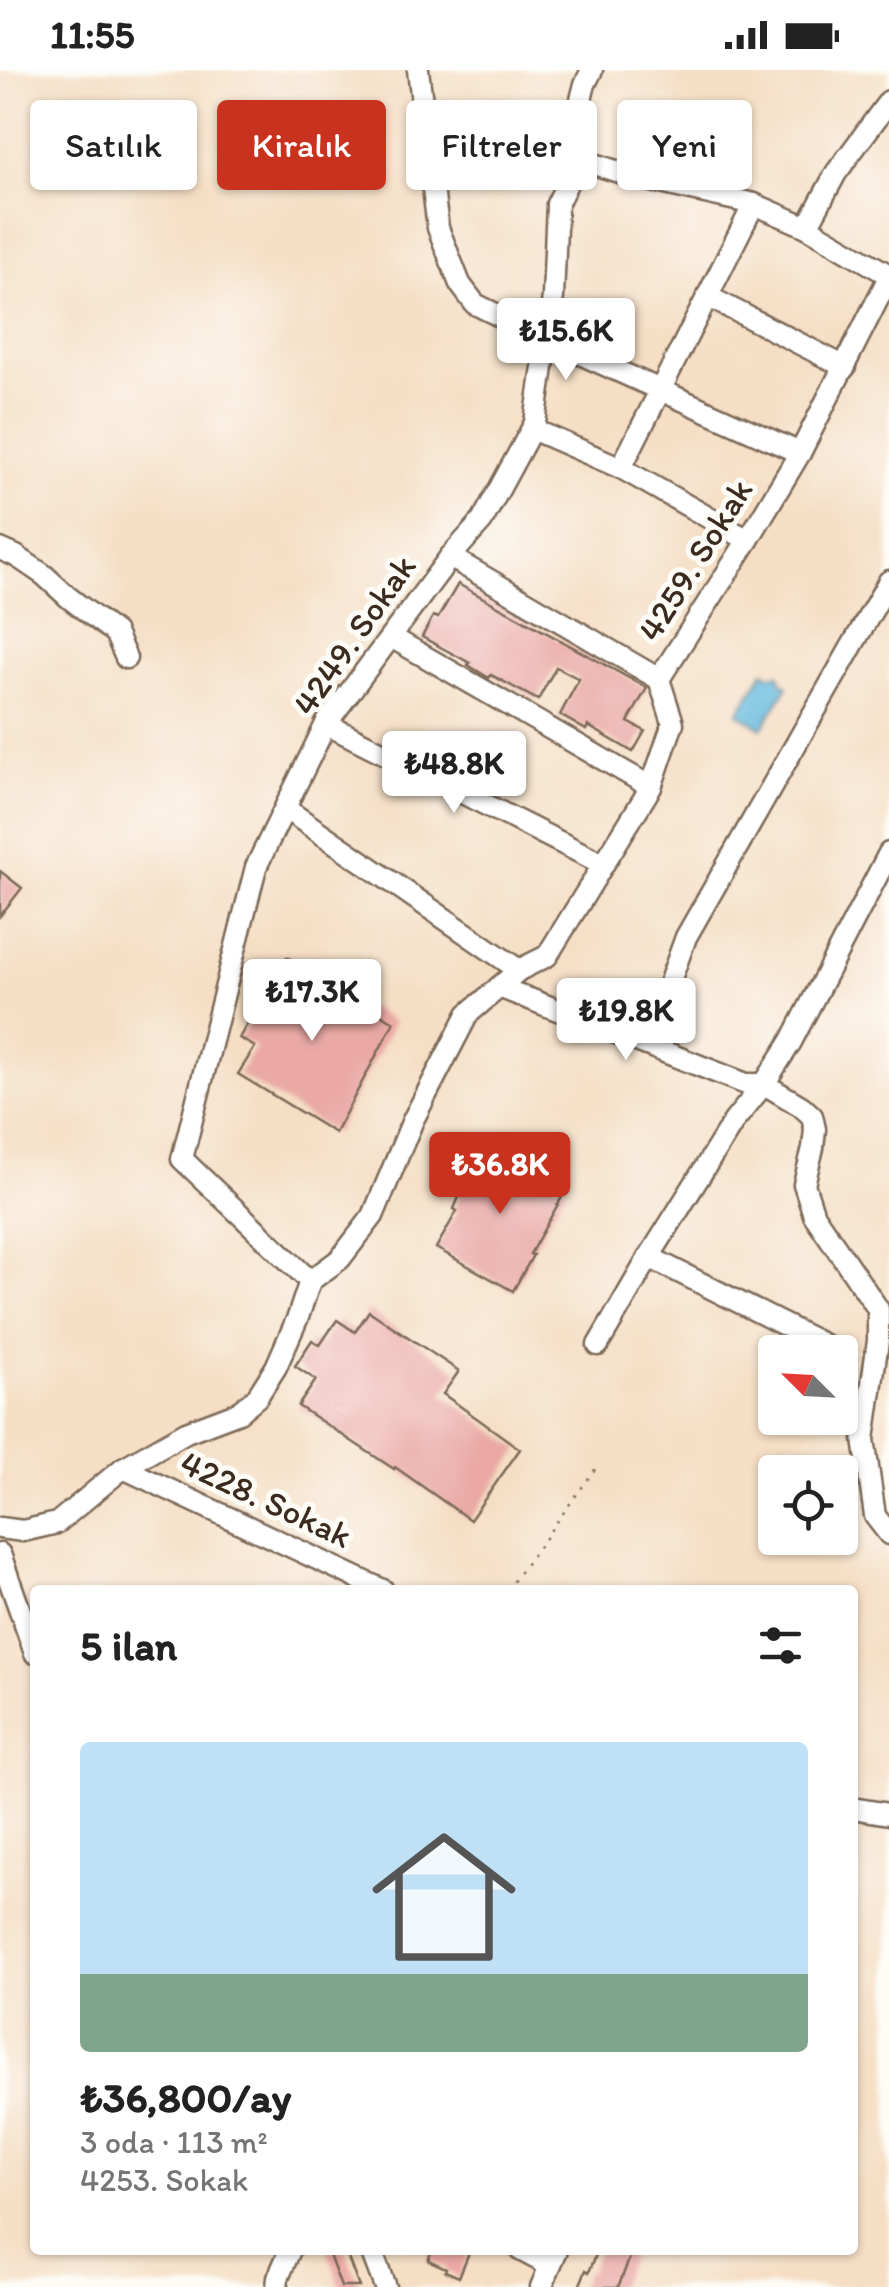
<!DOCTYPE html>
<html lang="tr">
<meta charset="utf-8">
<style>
body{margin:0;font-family:Itim,sans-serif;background:#f6f6f6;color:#222;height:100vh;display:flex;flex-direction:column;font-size:38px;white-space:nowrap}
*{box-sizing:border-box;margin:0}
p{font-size:32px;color:#767676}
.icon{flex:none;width:55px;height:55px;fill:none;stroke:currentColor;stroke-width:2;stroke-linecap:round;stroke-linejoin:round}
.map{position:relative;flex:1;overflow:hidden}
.drawer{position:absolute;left:30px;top:1515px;width:828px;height:670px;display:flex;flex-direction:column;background:#fff;border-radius:10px;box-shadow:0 2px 8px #0004}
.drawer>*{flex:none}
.guide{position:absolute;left:30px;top:30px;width:830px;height:90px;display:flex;gap:20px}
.needle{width:65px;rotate:294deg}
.fabs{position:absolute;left:758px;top:1265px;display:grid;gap:20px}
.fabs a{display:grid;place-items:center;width:100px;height:100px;border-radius:10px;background:#fff;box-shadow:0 2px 8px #0004;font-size:50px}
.price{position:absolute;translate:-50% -85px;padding:0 22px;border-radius:10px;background:#fff;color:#222;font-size:32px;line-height:65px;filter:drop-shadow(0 2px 5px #0008)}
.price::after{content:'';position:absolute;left:50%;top:60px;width:30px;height:22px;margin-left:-15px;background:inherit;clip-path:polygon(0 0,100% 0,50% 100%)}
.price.on{background:#c8321e;color:#fff}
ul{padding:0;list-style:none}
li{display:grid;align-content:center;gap:20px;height:530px;padding:0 50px}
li+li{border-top:2px solid #e0e0e0}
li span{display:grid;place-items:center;height:310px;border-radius:10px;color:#555}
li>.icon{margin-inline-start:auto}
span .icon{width:180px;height:180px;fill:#fffc;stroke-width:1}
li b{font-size:42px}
h2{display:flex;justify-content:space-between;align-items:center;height:120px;padding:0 50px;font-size:42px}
.pill{padding:0 35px;border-radius:10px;background:#fff;box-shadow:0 2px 8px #0004;font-size:35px;line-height:90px}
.pill.on{background:#c8321e;color:#fff}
.status{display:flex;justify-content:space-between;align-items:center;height:70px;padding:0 50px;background:#fff;direction:ltr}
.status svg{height:28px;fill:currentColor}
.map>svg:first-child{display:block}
</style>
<div class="status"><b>11:55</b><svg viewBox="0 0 49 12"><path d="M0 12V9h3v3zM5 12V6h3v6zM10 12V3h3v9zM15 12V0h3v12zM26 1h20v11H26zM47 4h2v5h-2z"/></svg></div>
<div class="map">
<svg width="889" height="2217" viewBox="0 0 889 2217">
<rect width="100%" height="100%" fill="#fdfcf7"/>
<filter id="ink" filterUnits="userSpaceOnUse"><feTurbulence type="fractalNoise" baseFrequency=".01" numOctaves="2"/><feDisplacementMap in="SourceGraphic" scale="20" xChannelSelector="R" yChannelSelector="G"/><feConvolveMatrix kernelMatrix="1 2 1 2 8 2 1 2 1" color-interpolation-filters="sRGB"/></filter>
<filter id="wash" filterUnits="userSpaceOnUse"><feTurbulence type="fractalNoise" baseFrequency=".0048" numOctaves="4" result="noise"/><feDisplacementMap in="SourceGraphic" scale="40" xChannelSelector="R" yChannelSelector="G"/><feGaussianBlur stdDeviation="2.25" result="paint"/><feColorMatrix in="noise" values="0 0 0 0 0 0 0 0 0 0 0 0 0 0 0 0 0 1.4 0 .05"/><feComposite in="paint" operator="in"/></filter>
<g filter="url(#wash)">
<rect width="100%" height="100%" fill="#f5dec4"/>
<path fill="#60b7dd" stroke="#4e707e" stroke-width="2.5" d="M764 601 770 605 779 604 781 612 788 616 762 658 738 643Z"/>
<g id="blocks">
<g fill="#eaa9a5">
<path d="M458 514 647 618 628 652 645 661 633 682 588 656 586 660 560 645 579 609 556 597 538 630 491 605 489 608 468 595 470 593 422 567 433 546 438 548Z"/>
<path d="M0 801 22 818 0 846Z"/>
<path d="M287 887 394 952 335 1063 238 1004 255 977 239 968Z"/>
<path d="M482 1073 566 1120 530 1184 533 1185 513 1221 436 1178 457 1141 454 1139 466 1110 462 1108Z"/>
<path d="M369 1241 459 1301 443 1324 520 1379 470 1450 395 1397 394 1399 298 1336 316 1310 295 1296 312 1270 320 1275 337 1250 355 1262Z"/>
<path d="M327 2180H345L359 2217H341Z"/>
<path d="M432 2180H470L459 2207 445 2201 446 2198 428 2190Z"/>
<path d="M598 2180H633L618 2217H579L586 2200 589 2202Z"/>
</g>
</g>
</g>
<g filter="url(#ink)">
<use href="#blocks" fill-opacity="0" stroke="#7c6958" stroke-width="2.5"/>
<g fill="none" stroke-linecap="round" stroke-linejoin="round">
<defs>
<g id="minor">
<path d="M418 0 438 158 460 214 475 234 547 269 800 383"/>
<path d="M579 89 634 107 754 134 807 157 889 205"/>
<path d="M807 157 836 103 889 31"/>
<path d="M707 226 845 297"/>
<path d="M532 359 621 398 748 470"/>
<path d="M621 398 754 134"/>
<path d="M0 479 16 486 44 505 68 527 115 563 126 588"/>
<path d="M450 487 659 609"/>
<path d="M391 567 651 717"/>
<path d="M659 609 748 470 800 383 889 207"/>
<path d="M326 654 603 794"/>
<path d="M286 739 519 900"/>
<path d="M499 917 746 1014H764L801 1036 812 1046 815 1059 813 1078 804 1114 814 1145 878 1239V1271L864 1369 875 1446 889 1464"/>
<path d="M647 975 686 867 889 511"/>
<path d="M649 1187 838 1282"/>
<path d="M310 1211 182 1089 256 797 326 654 450 487 482 451 535 353 553 227 557 134 579 89 576 49 585 14 592 0"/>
<path d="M310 1211 340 1189 373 1146 413 1050 468 944 519 900 547 886 651 717 673 653 659 609"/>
<path d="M598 1275 649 1187 734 1051 764 1014 791 972 889 783"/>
<path d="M123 1398 383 1520"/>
<path d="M0 1458 23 1461 57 1453 123 1398 186 1362 239 1342 257 1327 276 1297 298 1247 310 1211"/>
<path d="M0 1484 35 1583"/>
<path d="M852 1738 889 1744"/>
<path d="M371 2180 385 2217"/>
<path d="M520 2180 550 2196"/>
<path d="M277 2217 278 2208 290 2180"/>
<path d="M541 2217 557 2180"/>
</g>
</defs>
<use href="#minor" stroke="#7c6958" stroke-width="25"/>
<path stroke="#7c6958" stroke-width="2.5" stroke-dasharray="2.5 8" stroke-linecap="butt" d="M507 1520 599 1394"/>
<use href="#minor" stroke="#fff" stroke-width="20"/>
</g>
</g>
<g text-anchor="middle" stroke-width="10" stroke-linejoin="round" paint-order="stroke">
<g font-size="35" fill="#3b2a1e" stroke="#fdfcf7">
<text transform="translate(695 490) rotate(-58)" y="12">4259. Sokak</text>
<text transform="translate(354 565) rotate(-55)" y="12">4249. Sokak</text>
<text transform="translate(266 1429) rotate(25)" y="12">4228. Sokak</text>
</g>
</g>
</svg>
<div class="fabs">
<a><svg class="needle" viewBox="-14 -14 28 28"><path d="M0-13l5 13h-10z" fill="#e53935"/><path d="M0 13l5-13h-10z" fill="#767676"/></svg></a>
<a><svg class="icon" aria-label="locate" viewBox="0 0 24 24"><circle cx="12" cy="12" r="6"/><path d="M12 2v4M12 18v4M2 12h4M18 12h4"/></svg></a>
</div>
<b class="price" style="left:566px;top:313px">₺15.6K</b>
<b class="price" style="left:454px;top:746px">₺48.8K</b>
<b class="price" style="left:312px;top:974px">₺17.3K</b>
<b class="price" style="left:626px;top:993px">₺19.8K</b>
<b class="price on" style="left:500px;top:1147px">₺36.8K</b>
<div class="guide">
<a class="pill">Satılık</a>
<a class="pill on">Kiralık</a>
<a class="pill">Filtreler</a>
<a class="pill">Yeni</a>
</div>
<section class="drawer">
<h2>5 ilan<svg class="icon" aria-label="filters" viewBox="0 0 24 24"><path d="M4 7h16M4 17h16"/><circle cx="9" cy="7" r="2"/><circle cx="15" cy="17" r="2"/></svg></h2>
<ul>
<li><span style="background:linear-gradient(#bfe0f5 75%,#7fa58c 0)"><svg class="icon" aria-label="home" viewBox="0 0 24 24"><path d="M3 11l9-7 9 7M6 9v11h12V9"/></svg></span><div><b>₺36,800/ay</b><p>3 oda · 113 m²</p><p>4253. Sokak</p></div></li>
</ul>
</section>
</div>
